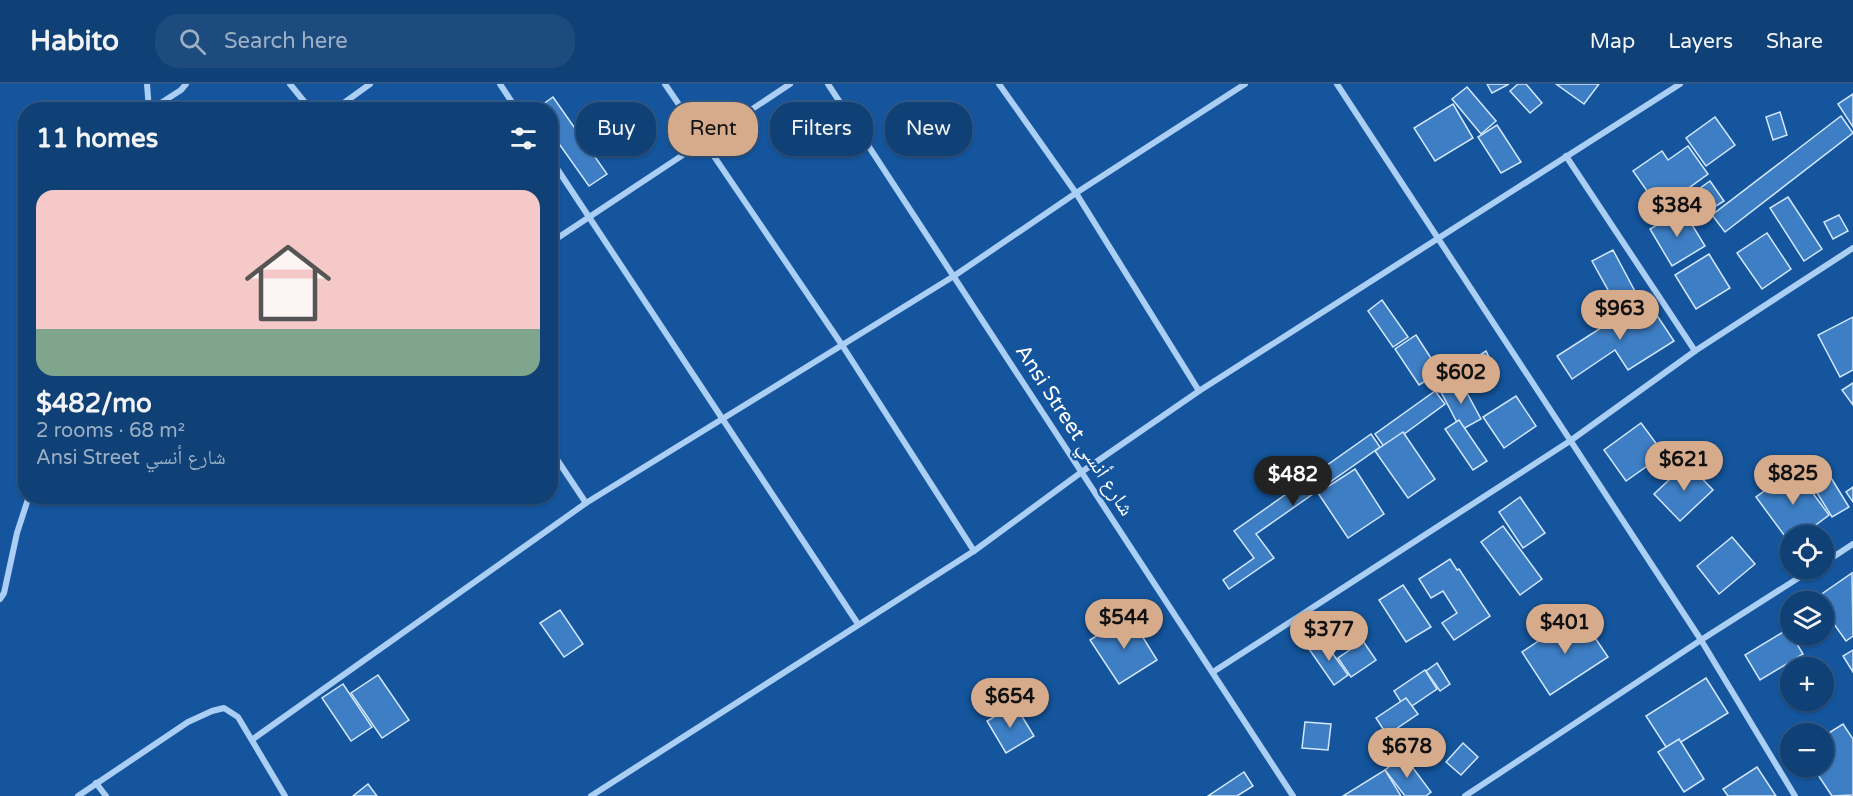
<!DOCTYPE html>
<meta charset="utf-8">
<style>
body{margin:0;font-family:"Varela Round","Noto Naskh Arabic",sans-serif;background:#1d4b7e;color:#f1f3f6;height:100vh;display:flex;flex-direction:column;font-size:22px;white-space:nowrap}
*{box-sizing:border-box;margin:0}
p{font-size:20px;color:#9bafc5}
.icon{flex:none;width:33px;height:33px;fill:none;stroke:currentColor;stroke-width:2;stroke-linecap:round;stroke-linejoin:round}
.map{position:relative;flex:1;overflow:hidden}
.side{position:absolute;left:18px;top:18px;width:540px;height:402px;display:flex;flex-direction:column;background:#0f4076;border-radius:24px;box-shadow:0 2px 4px #0004,0 0 0 2px #2f5988}
.side>*{flex:none}
.hud{position:absolute;left:576px;top:18px;width:570px;height:54px;display:flex;gap:12px}
.fabs{position:absolute;left:1780px;top:441px;display:grid;gap:12px}
.fabs a{display:grid;place-items:center;width:54px;height:54px;border-radius:50%;background:#0f4076;box-shadow:0 2px 4px #0004,0 0 0 2px #2f5988;font-size:30px}
.price{position:absolute;translate:-50% -51px;padding:0 14px;border-radius:21px;background:#d6ab8b;color:#111;font-size:20px;line-height:39px;filter:drop-shadow(0 2px 3px #0008)}
.price::after{content:'';position:absolute;left:50%;top:36px;width:18px;height:14px;margin-left:-9px;background:inherit;clip-path:polygon(0 0,100% 0,50% 100%)}
.price.on{background:#222;color:#fff}
ul{padding:0;list-style:none}
li{display:grid;align-content:center;gap:12px;height:318px;padding:0 18px}
li+li{border-top:2px solid #2f5988}
li span{display:grid;place-items:center;height:186px;border-radius:18px;color:#555}
li>.icon{margin-inline-start:auto}
span .icon{width:108px;height:108px;fill:#fffc;stroke-width:1}
li b{font-size:26px}
h2{display:flex;justify-content:space-between;align-items:center;height:72px;padding:0 18px;font-size:26px}
.chip{padding:0 21px;border-radius:24px;background:#0f4076;box-shadow:0 2px 4px #0004,0 0 0 2px #2f5988;font-size:21px;line-height:54px}
.chip.on{background:#d6ab8b;color:#111}
header{display:flex;align-items:center;gap:36px;box-sizing:border-box;height:84px;padding:0 30px;background:#0f4076;border-bottom:2px solid #2f5988}
header strong{font-size:28px}
nav{display:flex;gap:33px;margin-inline-start:auto;font-size:21px}
.search{width:420px;height:54px;background:#1d4b7e;display:flex;align-items:center;gap:15px;box-sizing:border-box;padding:0 21px;border-radius:24px;color:#9bafc5;font-size:22px}
.map>svg:first-child{display:block}
</style>
<header>
<strong>Habito</strong>
<div class="search"><svg class="icon" aria-label="search" viewBox="0 0 24 24"><circle cx="10" cy="10" r="6"/><path d="M15 15l6 6"/></svg>Search here</div>
<nav><a>Map</a><a>Layers</a><a>Share</a></nav>
</header>
<div class="map">
<svg width="1853" height="712" viewBox="0 0 1853 712">
<rect width="100%" height="100%" fill="#14559d"/>
<g fill="#3d7ec4" stroke="#d3e7fd" stroke-width="1.5">
<path d="M1487 0H1509L1492 9Z"/>
<path d="M1518 0H1526L1542 19 1530 29 1510 7Z"/>
<path d="M1556 0H1599L1584 20Z"/>
<path d="M1467 3 1496 37 1481 50 1452 15Z"/>
<path d="M1853 10V43L1838 20Z"/>
<path d="M553 13 607 90 589 102 550 47V26H535Z"/>
<path d="M1453 20 1473 54 1435 77 1414 44Z"/>
<path d="M1780 28 1787 51 1773 56 1766 33Z"/>
<path d="M1841 32 1853 49 1725 148 1712 131Z"/>
<path d="M1715 33 1735 61 1706 82 1686 54Z"/>
<path d="M1497 41 1521 78 1501 89 1478 53Z"/>
<path d="M1688 62 1708 90 1682 109 1691 121 1668 137 1633 87 1662 67 1668 76Z"/>
<path d="M1710 97 1724 117 1708 127 1696 107Z"/>
<path d="M1788 113 1822 165 1804 177 1770 124Z"/>
<path d="M1683 126 1705 162 1672 182 1650 145Z"/>
<path d="M1839 131 1848 147 1833 155 1824 138Z"/>
<path d="M1767 149 1791 185 1762 205 1737 169Z"/>
<path d="M1613 166 1638 213 1618 224 1592 177Z"/>
<path d="M1709 170 1730 204 1696 225 1675 191Z"/>
<path d="M1646 215 1674 257 1628 286 1615 266 1572 295 1557 272Z"/>
<path d="M1382 216 1408 253 1393 263 1368 227Z"/>
<path d="M1853 233V286L1840 293 1818 251Z"/>
<path d="M1416 251 1440 288 1419 301 1395 265Z"/>
<path d="M1486 267 1492 279 1470 292 1464 281Z"/>
<path d="M1460 296 1481 335 1461 346 1440 306Z"/>
<path d="M1853 299V321L1842 306Z"/>
<path d="M1435 307 1445 320 1385 364 1375 350Z"/>
<path d="M1516 312 1536 342 1504 364 1483 333Z"/>
<path d="M1459 336 1487 377 1473 386 1445 345Z"/>
<path d="M1641 339 1664 370 1626 397 1604 366Z"/>
<path d="M1403 348 1435 395 1408 414 1375 367Z"/>
<path d="M1371 350 1380 363 1256 450 1274 474 1229 505 1223 496 1254 474 1234 447Z"/>
<path d="M1820 376 1849 423 1832 433 1803 386Z"/>
<path d="M1687 379 1713 406 1680 437 1654 410Z"/>
<path d="M1355 385 1384 430 1348 454 1318 409Z"/>
<path d="M1795 385 1829 431 1801 452H1791L1790 459 1756 413Z"/>
<path d="M1853 403V418L1846 408Z"/>
<path d="M1520 413 1545 449 1523 464 1499 428Z"/>
<path d="M1503 442 1542 495 1520 511 1481 458Z"/>
<path d="M1732 453 1755 480 1719 510 1697 482Z"/>
<path d="M1450 475 1457 486 1459 485 1490 532 1454 556 1442 539 1457 529 1443 507 1431 514 1419 495Z"/>
<path d="M1852 489 1853 552 1846 557 1824 526V518H1818L1816 514Z"/>
<path d="M1403 501 1431 543 1406 558 1379 516Z"/>
<path d="M560 526 583 560 564 573 540 539Z"/>
<path d="M1579 530 1608 573 1550 611 1522 568Z"/>
<path d="M1129 531 1157 576 1119 600 1090 556Z"/>
<path d="M1788 545 1803 570 1760 596 1745 571Z"/>
<path d="M1323 556 1348 591 1334 601 1309 565Z"/>
<path d="M1363 557 1376 576 1351 593 1338 574Z"/>
<path d="M1853 566V588L1843 572Z"/>
<path d="M1437 579 1450 600 1440 607 1426 587Z"/>
<path d="M1425 586 1437 605 1406 626 1394 607Z"/>
<path d="M378 591 409 636 382 654 351 609Z"/>
<path d="M1706 594 1728 629 1668 666 1646 632Z"/>
<path d="M343 600 372 643 351 657 322 614Z"/>
<path d="M1406 614 1418 630 1387 651 1376 634Z"/>
<path d="M1015 621 1034 652 1006 669 987 637Z"/>
<path d="M1305 638 1331 640 1328 666 1302 664Z"/>
<path d="M1843 640 1853 655V711L1832 712 1812 682H1824V652Z"/>
<path d="M1679 655 1704 695 1684 708 1658 668Z"/>
<path d="M1463 659 1478 673 1461 691 1446 678Z"/>
<path d="M1404 672 1431 708 1426 712H1405L1385 686Z"/>
<path d="M1757 683 1776 712H1728L1723 705Z"/>
<path d="M1385 686 1401 712H1343Z"/>
<path d="M1244 688 1253 702 1237 712H1208Z"/>
<path d="M368 700 377 712H353Z"/>
</g>
<g fill="none" stroke-linecap="round" stroke-linejoin="round">
<g stroke="#aacef4" stroke-width="6">
<path d="M147 0 149 26"/>
<path d="M290 0 311 26"/>
<path d="M500 0 517 26"/>
<path d="M665 0 842 261 974 467"/>
<path d="M828 0 1293 712"/>
<path d="M999 0 1076 109 1199 307"/>
<path d="M1337 0 1701 556 1795 712"/>
<path d="M150 26 181 6 186 0"/>
<path d="M334 26 370 0"/>
<path d="M1566 72 1695 267"/>
<path d="M550 74 858 540"/>
<path d="M550 159 790 0"/>
<path d="M550 365 586 419"/>
<path d="M1824 479 1853 460"/>
<path d="M0 515 4 509 17 449 29 412"/>
<path d="M1213 588 1570 357 1695 267 1853 164"/>
<path d="M253 655 586 419 954 192 1076 109 1245 0"/>
<path d="M96 699 106 712"/>
<path d="M78 712 188 638 212 627 224 624 238 633 285 712"/>
<path d="M591 712 974 467 1083 387 1199 307 1680 0"/>
<path d="M1465 712 1701 556 1814 484"/>
</g>
</g>
<g text-anchor="middle" stroke-width="5" stroke-linejoin="round" paint-order="stroke">
<g font-size="21" fill="#fff" stroke="#14559d">
<text transform="translate(1075 346) rotate(57)" y="7">Ansi Street شارع أنسي</text>
</g>
</g>
</svg>
<div class="fabs">
<a><svg class="icon" aria-label="locate" viewBox="0 0 24 24"><circle cx="12" cy="12" r="6"/><path d="M12 2v4M12 18v4M2 12h4M18 12h4"/></svg></a>
<a><svg class="icon" aria-label="layers" viewBox="0 0 24 24"><path d="M12 4l9 5-9 5-9-5zM3 14l9 5 9-5"/></svg></a>
<a>+</a>
<a>−</a>
</div>
<b class="price" style="left:1677px;top:154px">$384</b>
<b class="price" style="left:1620px;top:257px">$963</b>
<b class="price" style="left:1461px;top:321px">$602</b>
<b class="price" style="left:1684px;top:408px">$621</b>
<b class="price" style="left:1793px;top:422px">$825</b>
<b class="price on" style="left:1293px;top:423px">$482</b>
<b class="price" style="left:1124px;top:566px">$544</b>
<b class="price" style="left:1565px;top:571px">$401</b>
<b class="price" style="left:1329px;top:578px">$377</b>
<b class="price" style="left:1010px;top:645px">$654</b>
<b class="price" style="left:1407px;top:695px">$678</b>
<div class="hud">
<a class="chip">Buy</a>
<a class="chip on">Rent</a>
<a class="chip">Filters</a>
<a class="chip">New</a>
</div>
<section class="side">
<h2>11 homes<svg class="icon" aria-label="filters" viewBox="0 0 24 24"><path d="M4 7h16M4 17h16"/><circle cx="9" cy="7" r="2"/><circle cx="15" cy="17" r="2"/></svg></h2>
<ul>
<li><span style="background:linear-gradient(#f6c9c9 75%,#7fa58c 0)"><svg class="icon" aria-label="home" viewBox="0 0 24 24"><path d="M3 11l9-7 9 7M6 9v11h12V9"/></svg></span><div><b>$482/mo</b><p>2 rooms · 68 m²</p><p>Ansi Street شارع أنسي</p></div></li>
</ul>
</section>
</div>
